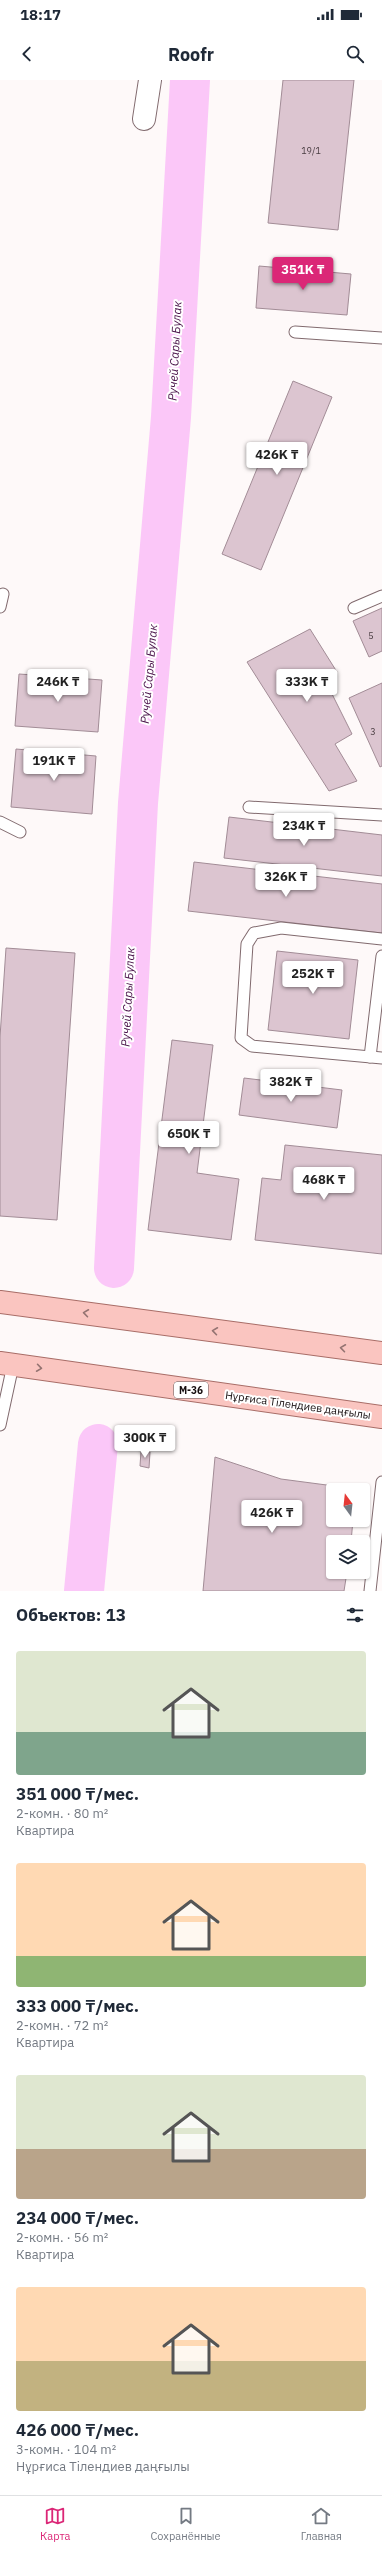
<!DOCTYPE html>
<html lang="ru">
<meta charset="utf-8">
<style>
body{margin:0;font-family:"IBM Plex Sans",sans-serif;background:#f2f2f3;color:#1f2937;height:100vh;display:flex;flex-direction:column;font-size:15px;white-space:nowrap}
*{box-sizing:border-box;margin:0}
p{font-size:13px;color:#747a83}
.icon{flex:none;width:22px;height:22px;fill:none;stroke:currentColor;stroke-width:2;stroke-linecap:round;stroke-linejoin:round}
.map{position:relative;height:1511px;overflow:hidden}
.sheet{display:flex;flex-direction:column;background:#fff;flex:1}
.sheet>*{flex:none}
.needle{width:26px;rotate:345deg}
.tools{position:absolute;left:326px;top:1403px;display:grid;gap:8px}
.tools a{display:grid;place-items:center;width:44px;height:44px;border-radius:4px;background:#fff;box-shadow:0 1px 3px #0004;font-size:20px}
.price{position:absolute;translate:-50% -34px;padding:0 9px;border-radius:4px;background:#fff;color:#222;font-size:13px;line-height:26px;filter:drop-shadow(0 1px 2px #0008)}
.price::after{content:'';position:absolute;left:50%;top:24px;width:12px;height:9px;margin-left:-6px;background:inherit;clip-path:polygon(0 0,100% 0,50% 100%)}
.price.on{background:#db2777;color:#fff}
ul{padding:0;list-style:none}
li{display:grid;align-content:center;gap:8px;height:212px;padding:0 16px}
li span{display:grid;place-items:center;height:124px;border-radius:4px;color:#555}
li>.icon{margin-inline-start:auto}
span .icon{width:72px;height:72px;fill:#fffc;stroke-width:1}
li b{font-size:17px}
h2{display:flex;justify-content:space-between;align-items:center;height:48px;padding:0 16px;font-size:17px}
.status{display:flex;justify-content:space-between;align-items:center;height:28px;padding:0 20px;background:#fff;direction:ltr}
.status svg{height:11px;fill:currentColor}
header{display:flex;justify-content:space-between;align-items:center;height:52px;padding:0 16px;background:#fff;font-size:18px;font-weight:700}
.menu{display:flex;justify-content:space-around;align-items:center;height:56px;border-top:1px solid #e0e1e3;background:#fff;font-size:11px;color:#747a83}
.menu a{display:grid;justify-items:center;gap:2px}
.menu .on{color:#db2777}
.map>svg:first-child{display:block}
</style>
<div class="status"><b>18:17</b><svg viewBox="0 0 49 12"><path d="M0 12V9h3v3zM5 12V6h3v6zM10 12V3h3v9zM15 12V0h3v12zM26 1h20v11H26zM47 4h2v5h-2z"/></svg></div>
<header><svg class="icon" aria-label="back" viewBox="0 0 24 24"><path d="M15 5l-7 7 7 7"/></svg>Roofr<svg class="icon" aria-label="search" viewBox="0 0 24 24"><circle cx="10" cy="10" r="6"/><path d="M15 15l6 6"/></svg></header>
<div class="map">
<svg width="382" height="1511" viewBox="0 0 382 1511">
<rect width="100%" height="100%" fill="#fef9f9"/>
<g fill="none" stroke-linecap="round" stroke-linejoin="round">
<g stroke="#fbc7f8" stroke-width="40">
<path d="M114 1188 138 723 171 337 190 0"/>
<path d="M84 1511 98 1364"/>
</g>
</g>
<g fill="#dcc5d0" stroke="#a28c96">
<path d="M283 0H354L338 150 268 143Z"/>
<path d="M259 186 351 194 347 235 256 228Z"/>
<path d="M293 301 332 317 261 490 222 474Z"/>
<path d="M382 528V571L369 577 353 541Z"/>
<path d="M310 549 337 592 324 598 352 654 335 664 357 701 329 711 247 582Z"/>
<path d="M19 594 102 600 98 652 15 646Z"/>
<path d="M382 603V686L380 687 349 618Z"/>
<path d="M16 669 96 676 92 734 11 727Z"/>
<path d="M229 737 382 755V796L224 778Z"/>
<path d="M194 782 382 804V853L188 831Z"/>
<path d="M6 868 75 873 57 1140 0 1136V957Z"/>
<path d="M277 871 358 880 349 959 268 950Z"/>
<path d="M172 960 213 965 197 1093 239 1099 231 1160 148 1150Z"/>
<path d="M244 998 342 1010 337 1048 239 1035Z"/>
<path d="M285 1065 382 1075V1174L255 1160 262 1098 281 1100Z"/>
<path d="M141 1371 150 1372 149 1388 140 1386Z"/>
<path d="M215 1377 281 1399 357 1409 333 1410V1440H353L351 1462H333V1492H347L344 1511H203Z"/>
</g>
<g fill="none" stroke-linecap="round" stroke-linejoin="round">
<defs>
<g id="service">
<path d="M295 252 382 258"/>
<path d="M0 527 3 514"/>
<path d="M354 528 382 516"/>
<path d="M249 727 382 735"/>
<path d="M0 742 20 752"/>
<path d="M382 859 281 848 254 853 247 864 241 958 252 966 382 978"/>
<path d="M370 977 382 876"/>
<path d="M0 1345 13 1285"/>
<path d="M370 1511 382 1402"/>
</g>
<path id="minor" d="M144 39 150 0"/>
<g id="primary">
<path d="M0 1222 382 1273"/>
<path d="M0 1283 382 1337"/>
</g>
</defs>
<use href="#service" stroke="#816a6e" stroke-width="13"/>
<use href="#minor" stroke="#816a6e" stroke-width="24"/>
<use href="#primary" stroke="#a86d67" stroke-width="24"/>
<use href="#service" stroke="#fff" stroke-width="11"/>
<use href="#minor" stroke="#fff" stroke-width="22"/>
<use href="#primary" stroke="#fac5c0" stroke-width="22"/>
</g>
<defs><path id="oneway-chevron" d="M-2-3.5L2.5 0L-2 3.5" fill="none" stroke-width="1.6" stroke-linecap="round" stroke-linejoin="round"/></defs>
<g stroke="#947371">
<use href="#oneway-chevron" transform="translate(86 1233) rotate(-172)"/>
<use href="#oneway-chevron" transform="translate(215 1251) rotate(-172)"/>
<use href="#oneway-chevron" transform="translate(343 1268) rotate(-172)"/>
<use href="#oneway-chevron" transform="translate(39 1288) rotate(8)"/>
</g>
<g text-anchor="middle" stroke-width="4" stroke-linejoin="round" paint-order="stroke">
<g font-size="9" fill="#483c40">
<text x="311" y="74">19/1</text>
<text x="371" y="559">5</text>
<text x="373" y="655">3</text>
</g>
<rect fill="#fff" stroke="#5d5758" stroke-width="1" x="174" y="1302" width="34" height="16" rx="3"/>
<g font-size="10" font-weight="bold" fill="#170f10">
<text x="191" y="1314">M-36</text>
</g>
<g font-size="11" fill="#170f10" stroke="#fff">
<text transform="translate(298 1325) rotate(8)" y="4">Нұрғиса Тілендиев даңғылы</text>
</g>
<g font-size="12" font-style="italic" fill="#470f47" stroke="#fff">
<text transform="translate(175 271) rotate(-87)" y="4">Ручей Сары Булак</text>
<text transform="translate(149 594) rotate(-85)" y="4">Ручей Сары Булак</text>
<text transform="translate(128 917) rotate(-87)" y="4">Ручей Сары Булак</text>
</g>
</g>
</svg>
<div class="tools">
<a><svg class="needle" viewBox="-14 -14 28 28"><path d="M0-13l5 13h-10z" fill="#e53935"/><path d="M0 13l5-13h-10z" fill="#747a83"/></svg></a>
<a><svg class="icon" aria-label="layers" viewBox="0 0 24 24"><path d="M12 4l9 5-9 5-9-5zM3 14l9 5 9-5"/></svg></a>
</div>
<b class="price on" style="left:303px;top:211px">351K ₸</b>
<b class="price" style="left:277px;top:396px">426K ₸</b>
<b class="price" style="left:58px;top:623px">246K ₸</b>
<b class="price" style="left:307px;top:623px">333K ₸</b>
<b class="price" style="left:54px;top:702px">191K ₸</b>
<b class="price" style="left:304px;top:767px">234K ₸</b>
<b class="price" style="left:286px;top:818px">326K ₸</b>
<b class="price" style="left:313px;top:915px">252K ₸</b>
<b class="price" style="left:291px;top:1023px">382K ₸</b>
<b class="price" style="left:189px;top:1075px">650K ₸</b>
<b class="price" style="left:324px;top:1121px">468K ₸</b>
<b class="price" style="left:145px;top:1379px">300K ₸</b>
<b class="price" style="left:272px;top:1454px">426K ₸</b>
</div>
<section class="sheet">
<h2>Объектов: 13<svg class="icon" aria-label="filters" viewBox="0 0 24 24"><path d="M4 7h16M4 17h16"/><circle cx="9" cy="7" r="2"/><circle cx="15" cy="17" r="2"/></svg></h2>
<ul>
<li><span style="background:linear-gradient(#dfe7d0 65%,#7fa58c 0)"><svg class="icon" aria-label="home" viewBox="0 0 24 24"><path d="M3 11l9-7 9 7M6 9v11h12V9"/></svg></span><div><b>351 000 ₸/мес.</b><p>2-комн. · 80 m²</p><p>Квартира</p></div></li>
<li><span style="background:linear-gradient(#ffd9b3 75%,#8fb573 0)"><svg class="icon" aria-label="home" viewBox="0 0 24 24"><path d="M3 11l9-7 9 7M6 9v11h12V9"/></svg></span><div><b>333 000 ₸/мес.</b><p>2-комн. · 72 m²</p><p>Квартира</p></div></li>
<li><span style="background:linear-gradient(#dfe7d0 60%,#b9a48a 0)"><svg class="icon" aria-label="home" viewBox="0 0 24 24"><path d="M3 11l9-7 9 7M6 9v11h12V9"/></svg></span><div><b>234 000 ₸/мес.</b><p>2-комн. · 56 m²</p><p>Квартира</p></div></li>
<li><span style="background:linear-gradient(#ffd9b3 60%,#c2b280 0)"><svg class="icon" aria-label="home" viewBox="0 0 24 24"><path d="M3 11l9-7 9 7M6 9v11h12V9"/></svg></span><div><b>426 000 ₸/мес.</b><p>3-комн. · 104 m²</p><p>Нұрғиса Тілендиев даңғылы</p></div></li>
</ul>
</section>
<nav class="menu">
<a class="on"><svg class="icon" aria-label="map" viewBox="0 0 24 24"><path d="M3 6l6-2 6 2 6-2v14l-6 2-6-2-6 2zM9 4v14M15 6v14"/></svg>Карта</a>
<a><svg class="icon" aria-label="saved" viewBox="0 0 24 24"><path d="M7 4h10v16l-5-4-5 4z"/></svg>Сохранённые</a>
<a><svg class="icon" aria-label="home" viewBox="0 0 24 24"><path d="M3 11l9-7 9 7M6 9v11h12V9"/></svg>Главная</a>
</nav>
